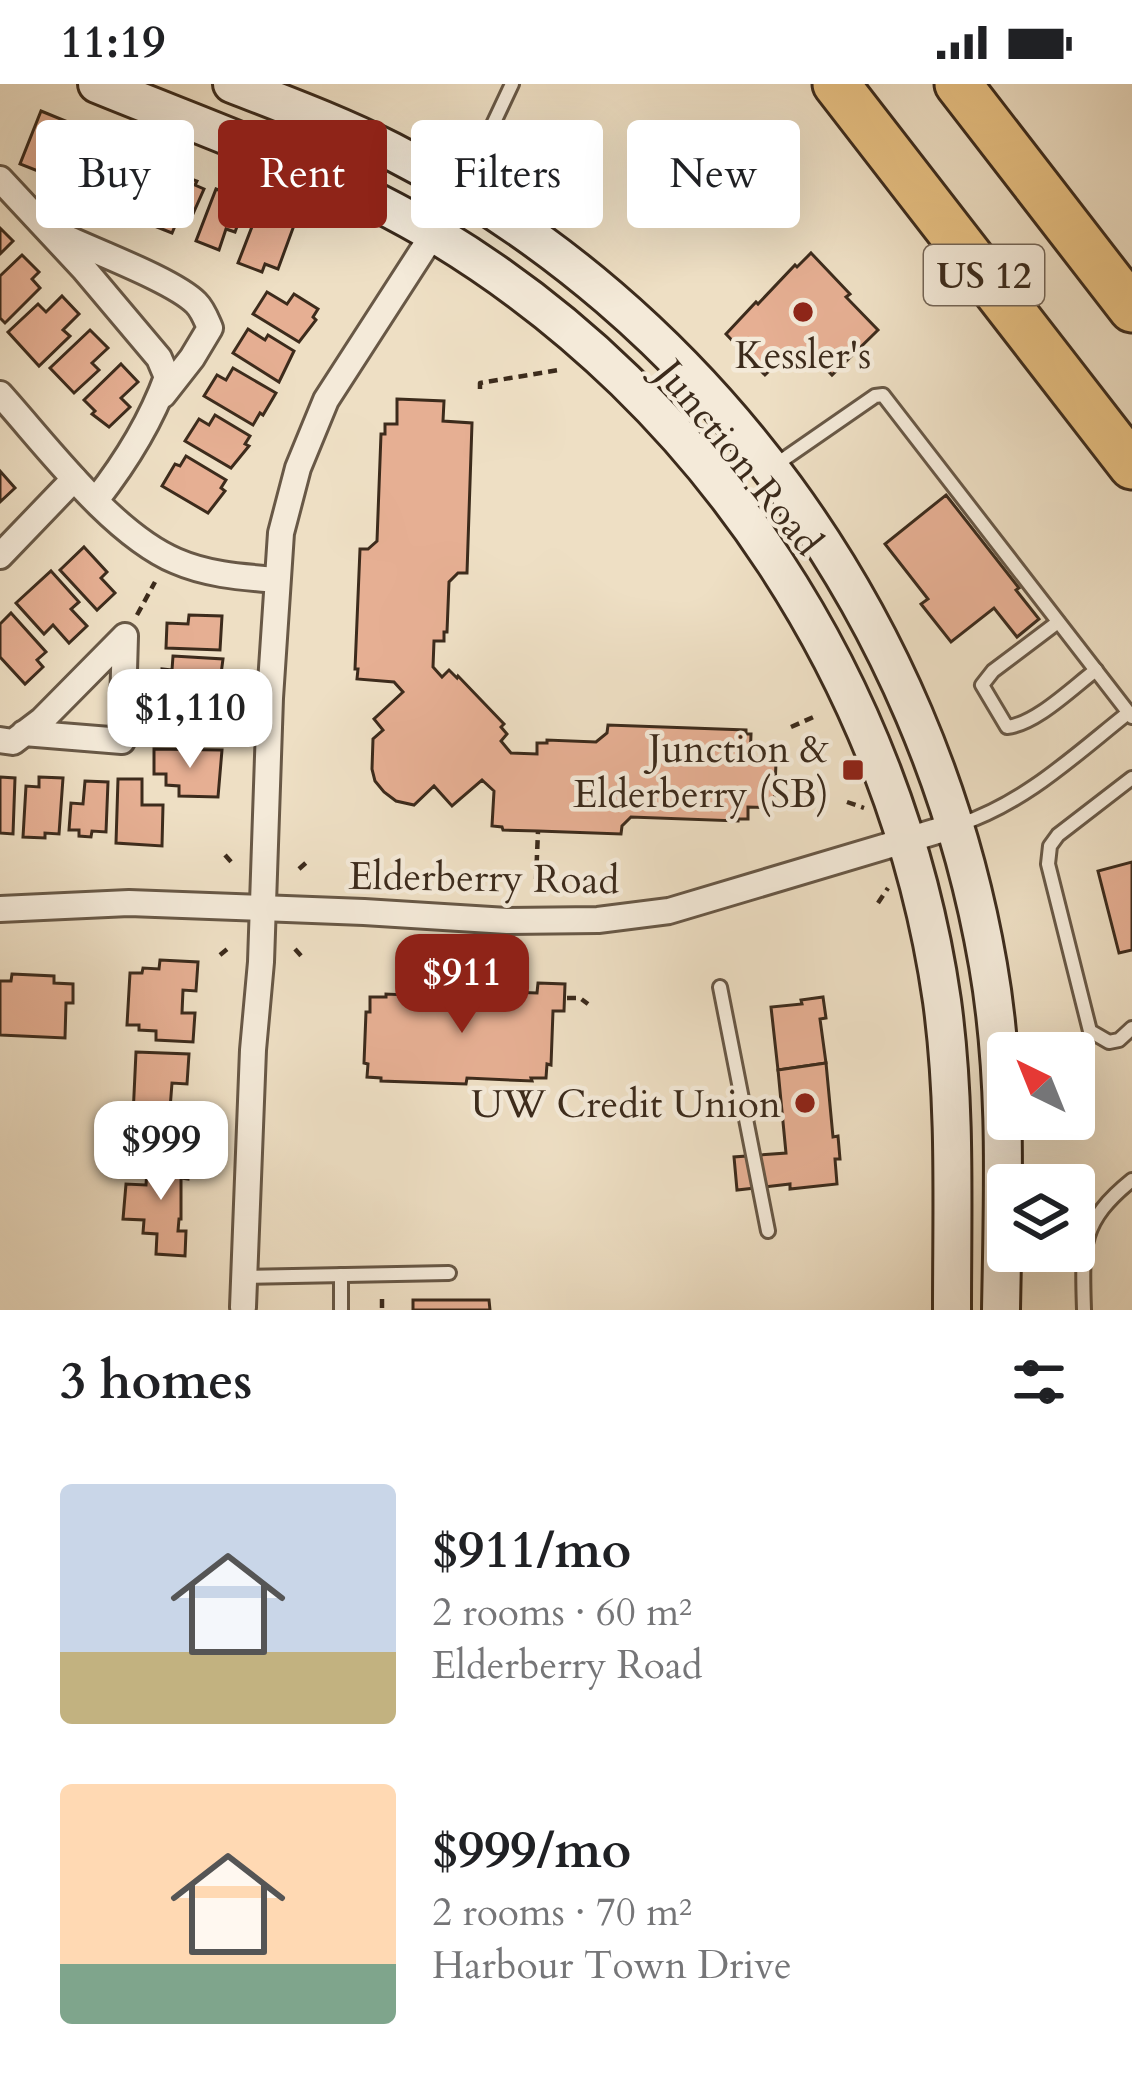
<!DOCTYPE html>
<meta charset="utf-8">
<style>
body{margin:0;font-family:Cardo,serif;background:#f6f6f6;color:#202124;height:100vh;display:flex;flex-direction:column;font-size:45px;white-space:nowrap}
*{box-sizing:border-box;margin:0}
p{font-size:39px;color:#757577}
.icon{flex:none;width:66px;height:66px;fill:none;stroke:currentColor;stroke-width:2;stroke-linecap:round;stroke-linejoin:round}
.map{position:relative;height:1226px;overflow:hidden}
.details{display:flex;flex-direction:column;background:#fff;flex:1}
.details>*{flex:none}
.banner{position:absolute;left:36px;top:36px;width:1062px;height:108px;display:flex;gap:24px}
.needle{width:78px;rotate:317deg}
.tools{position:absolute;left:987px;top:948px;display:grid;gap:24px}
.tools a{display:grid;place-items:center;width:108px;height:108px;border-radius:12px;background:#fff;box-shadow:0 12px 48px #0002;font-size:60px}
.price{position:absolute;translate:-50% -102px;padding:0 27px;border-radius:24px;background:#fff;color:#222;font-size:39px;line-height:78px;filter:drop-shadow(0 3px 6px #0008)}
.price::after{content:'';position:absolute;left:50%;top:72px;width:36px;height:27px;margin-left:-18px;background:inherit;clip-path:polygon(0 0,100% 0,50% 100%)}
.price.active{background:#8f2418;color:#fff}
ul{padding:0;list-style:none}
li{display:flex;align-items:center;gap:36px;height:300px;padding:0 60px}
li span{display:grid;place-items:center;flex:none;width:336px;height:240px;border-radius:12px;color:#555}
li>.icon{margin-inline-start:auto}
span .icon{width:144px;height:144px;fill:#fffc;stroke-width:1}
li b{font-size:51px}
h2{display:flex;justify-content:space-between;align-items:center;height:144px;padding:0 60px;font-size:51px}
.chip{padding:0 42px;border-radius:12px;background:#fff;box-shadow:0 12px 48px #0002;font-size:42px;line-height:108px}
.chip.active{background:#8f2418;color:#fff}
.status{display:flex;justify-content:space-between;align-items:center;height:84px;padding:0 60px;background:#fff;direction:ltr}
.status svg{height:33px;fill:currentColor}
.map>svg:first-child{display:block}
</style>
<div class="status"><b>11:19</b><svg viewBox="0 0 49 12"><path d="M0 12V9h3v3zM5 12V6h3v6zM10 12V3h3v9zM15 12V0h3v12zM26 1h20v11H26zM47 4h2v5h-2z"/></svg></div>
<div class="map">
<svg width="1132" height="1226" viewBox="0 0 1132 1226">
<rect width="100%" height="100%" fill="#eedfc4"/>
<filter id="stains"><feTurbulence type="fractalNoise" baseFrequency=".00167" numOctaves="4"/><feColorMatrix values="0 0 0 0 .2 0 0 0 0 .09 0 0 0 0 .02 0 0 0 .5 -.17"/></filter>
<radialGradient id="worn" r=".72"><stop offset=".6" stop-color="#630" stop-opacity="0"/><stop offset="1" stop-color="#630" stop-opacity=".3"/></radialGradient>
<g fill="#e6af93" stroke="#3c2b1c" stroke-width="3">
<path d="M41 27 73 40 59 73 51 70 43 89 20 80Z"/>
<path d="M96 52 106 56 103 63 112 66 102 92 91 88 83 109 59 100 78 53 93 59Z"/>
<path d="M123 72 139 78 140 74 159 81 141 129 130 124 126 133 102 124Z"/>
<path d="M170 91 184 97 186 93 197 97 195 101 204 105 192 132 181 128 172 149 149 140Z"/>
<path d="M216 105 232 111 230 116 245 121 235 148 226 145 219 166 196 157Z"/>
<path d="M258 127 274 133 276 129 296 136 278 185 265 180 262 188 238 179Z"/>
<path d="M0 144 13 157 0 170Z"/>
<path d="M811 169 850 210 846 213 878 246 832 291 813 271 788 269 765 291 726 250 756 218 758 220 795 181 797 183Z"/>
<path d="M22 171 39 188 32 195 40 204 5 239 0 234V192Z"/>
<path d="M267 208 287 220 294 210 318 225 313 233 316 236 299 258 253 230Z"/>
<path d="M62 212 79 230 63 246 70 252 39 282 8 248 38 220 46 228Z"/>
<path d="M248 245 265 256 268 251 294 267 279 298 233 269Z"/>
<path d="M90 246 108 264 92 279 99 286 74 309 50 284Z"/>
<path d="M121 280 138 298 121 314 130 323 109 343 92 330 95 327 84 316Z"/>
<path d="M233 284 276 309 263 331 260 329 253 341 204 312 217 291 226 296Z"/>
<path d="M397 315 444 317 443 337 472 339 467 489H458L449 498 447 548H444V557H434L433 583 442 593 449 586 457 594 458 592 504 640 501 643 507 650 501 657 511 669 537 670V659H547V656L596 658 607 649 608 641 746 646V650H751L750 678 776 679 774 724 748 723V735H738V737L631 733 622 742 621 750 538 747 503 746 502 743 492 742 494 707 482 696 452 722 434 702 414 721 396 717 384 708 375 697 372 685 373 655 383 646 374 635 403 608 394 598 357 595 358 585H355L360 465H368L377 457 381 350H385V340H397Z"/>
<path d="M215 331 250 352 245 360 249 362 231 384 185 357 199 335 209 341Z"/>
<path d="M186 372 226 396 221 404 225 407 208 429 162 402 175 380 180 382Z"/>
<path d="M0 387 15 404 0 418Z"/>
<path d="M946 411 1019 504 1016 506 1039 535 1017 553 994 524 951 558 921 520 928 515 885 460Z"/>
<path d="M84 463 107 488 101 494 115 509 97 526 60 486Z"/>
<path d="M51 487 79 518 71 525 87 542 69 559 53 541 44 550 16 519Z"/>
<path d="M11 529 46 568 37 576 43 583 25 600 0 573V540Z"/>
<path d="M189 531 222 532 220 566 166 564 167 539 188 540Z"/>
<path d="M173 572 223 575 218 613 161 610 162 585 172 586Z"/>
<path d="M185 620 213 621V630L218 631 217 643 212 642 211 658 160 656 161 631H185Z"/>
<path d="M154 665 222 666 218 713 179 712V702L166 701V690H154Z"/>
<path d="M0 693 15 694 13 750 0 749Z"/>
<path d="M39 693 63 694 59 750 45 749V754L23 753 26 702 39 703Z"/>
<path d="M118 695H142V721H163L162 762 116 759Z"/>
<path d="M85 697 108 698 106 748 92 747 91 753 79 752V746H69L71 719 83 720Z"/>
<path d="M1132 778V866L1119 869 1098 787Z"/>
<path d="M160 876 198 878 196 907 183 906 182 929H195L193 958 156 956V947L139 946V941H127L130 889H142L143 884 159 885Z"/>
<path d="M12 890 54 892V899L73 900V919H66L65 954 0 951V897H11Z"/>
<path d="M538 899 565 900 564 927H553L551 981 547 980 546 994H531L532 997 467 994 466 1000 381 997V994L367 993 368 980 364 979 366 928H370V913H386V910L452 913V906L537 909Z"/>
<path d="M823 913 826 934 820 935 826 979 778 986 771 923 802 920 801 916Z"/>
<path d="M136 968 189 970 187 1000 172 999 170 1025 187 1026 186 1056 132 1053Z"/>
<path d="M826 979 833 1053 838 1052 840 1075H835L837 1100 790 1105V1100L737 1106 734 1073 786 1069 778 986Z"/>
<path d="M162 1067 190 1068 188 1095 181 1094V1135H179L178 1147H186L185 1172 156 1170 157 1150 143 1149 144 1136 123 1135 126 1100 146 1101 147 1086 161 1087Z"/>
<path d="M413 1216H489L490 1226H413Z"/>
</g>
<g fill="none" stroke-linecap="round" stroke-linejoin="round">
<defs>
<g id="lane">
<path d="M464 102 512 0"/>
<path d="M771 384 875 312 883 311 1132 633"/>
<path d="M1058 538 993 587 982 601 1007 643C1036 640 1072 604 1096 586"/>
<path d="M1132 694 1058 751 1050 762 1048 780 1090 947 1109 958 1119 956 1132 944"/>
<path d="M961 740C1026 718 1075 671 1128 629"/>
<path d="M720 903 768 1147"/>
<path d="M341 1191V1226"/>
<path d="M244 1193 449 1189"/>
<path d="M1084 1226C1082 1163 1080 1138 1132 1096"/>
</g>
<g id="street">
<path d="M0 95 84 185 159 274 167 293C151 337 125 379 96 416"/>
<path d="M58 150C91 166 173 196 196 219 203 226 206 235 210 244L192 274 163 311"/>
<path d="M0 310C46 361 112 450 176 477 208 491 242 493 277 496"/>
<path d="M0 472 74 395"/>
<path d="M0 656 13 658 42 636 125 552 122 657 24 649"/>
<path d="M0 825 129 819 364 828 507 837 598 836 669 827 954 742"/>
<path d="M243 1223 253 966 261 878 270 614 281 449 298 384 326 316 461 107"/>
</g>
<g id="secondary">
<path d="M97 0C212 47 331 88 438 152 709 316 897 603 942 917 956 1019 952 1123 952 1226"/>
<path d="M232 0C286 21 340 41 391 67 706 228 928 533 988 881 1008 995 1003 1111 1001 1226"/>
</g>
<g id="highway">
<path d="M836 0 1132 382"/>
<path d="M958 0 1132 225"/>
</g>
</defs>
<use href="#lane" stroke="#685846" stroke-width="18"/>
<use href="#street" stroke="#685846" stroke-width="30"/>
<use href="#secondary" stroke="#3c2b1c" stroke-width="42"/>
<use href="#highway" stroke="#3c2b1c" stroke-width="51"/>
<g stroke="#3c2b1c" stroke-width="4.5" stroke-dasharray="9 6" stroke-linecap="butt">
<path d="M480 305V299L559 286"/>
<path d="M137 531 155 498"/>
<path d="M791 643 818 631"/>
<path d="M847 718 864 724"/>
<path d="M225 771 234 781"/>
<path d="M299 785 309 776"/>
<path d="M536 795 538 747"/>
<path d="M878 819 888 804"/>
<path d="M295 865 303 874"/>
<path d="M220 871 231 862"/>
<path d="M567 914H580L588 920"/>
<path d="M382 1215V1226"/>
</g>
<use href="#lane" stroke="#f4ead9" stroke-width="12"/>
<use href="#street" stroke="#f4ead9" stroke-width="24"/>
<use href="#secondary" stroke="#f4ead9" stroke-width="36"/>
<use href="#highway" stroke="#e7c082" stroke-width="45"/>
</g>
<g fill="#8f2418" stroke="#f4ead9" stroke-width="4.5">
<circle cx="803" cy="228" r="12"/>
<rect x="841" y="674" width="24" height="24" rx="6"/>
<circle cx="805" cy="1019" r="12"/>
</g>
<g text-anchor="middle" stroke-width="9" stroke-linejoin="round" paint-order="stroke">
<rect fill="#f4ead9" stroke="#736455" stroke-width="3" x="924" y="161" width="120" height="60" rx="9"/>
<g font-size="36" font-weight="bold" fill="#3c2b1c">
<text x="984" y="204">US 12</text>
</g>
<g font-size="39" fill="#3c2b1c" stroke="#f4ead9" text-anchor="end">
<text x="803" y="284" text-anchor="middle">Kessler's</text>
<text x="829" y="678">Junction &amp;<tspan x="829" dy="45">Elderberry (SB)</tspan></text>
<text x="781" y="1033">UW Credit Union</text>
</g>
<g font-size="39" fill="#3c2b1c" stroke="#f4ead9">
<text transform="translate(740 373) rotate(51)" y="14">Junction Road</text>
<text transform="translate(484 793) rotate(1)" y="14">Elderberry Road</text>
</g>
</g>
<rect width="100%" height="100%" filter="url(#stains)"/>
<rect width="100%" height="100%" fill="url(#worn)"/>
</svg>
<div class="tools">
<a><svg class="needle" viewBox="-14 -14 28 28"><path d="M0-13l5 13h-10z" fill="#e53935"/><path d="M0 13l5-13h-10z" fill="#757577"/></svg></a>
<a><svg class="icon" aria-label="layers" viewBox="0 0 24 24"><path d="M12 4l9 5-9 5-9-5zM3 14l9 5 9-5"/></svg></a>
</div>
<b class="price" style="left:190px;top:687px">$1,110</b>
<b class="price active" style="left:462px;top:952px">$911</b>
<b class="price" style="left:161px;top:1119px">$999</b>
<div class="banner">
<a class="chip">Buy</a>
<a class="chip active">Rent</a>
<a class="chip">Filters</a>
<a class="chip">New</a>
</div>
</div>
<section class="details">
<h2>3 homes<svg class="icon" aria-label="filters" viewBox="0 0 24 24"><path d="M4 7h16M4 17h16"/><circle cx="9" cy="7" r="2"/><circle cx="15" cy="17" r="2"/></svg></h2>
<ul>
<li><span style="background:linear-gradient(#c9d6e8 70%,#c2b280 0)"><svg class="icon" aria-label="home" viewBox="0 0 24 24"><path d="M3 11l9-7 9 7M6 9v11h12V9"/></svg></span><div><b>$911/mo</b><p>2 rooms · 60 m²</p><p>Elderberry Road</p></div></li>
<li><span style="background:linear-gradient(#ffd9b3 75%,#7fa58c 0)"><svg class="icon" aria-label="home" viewBox="0 0 24 24"><path d="M3 11l9-7 9 7M6 9v11h12V9"/></svg></span><div><b>$999/mo</b><p>2 rooms · 70 m²</p><p>Harbour Town Drive</p></div></li>
</ul>
</section>
